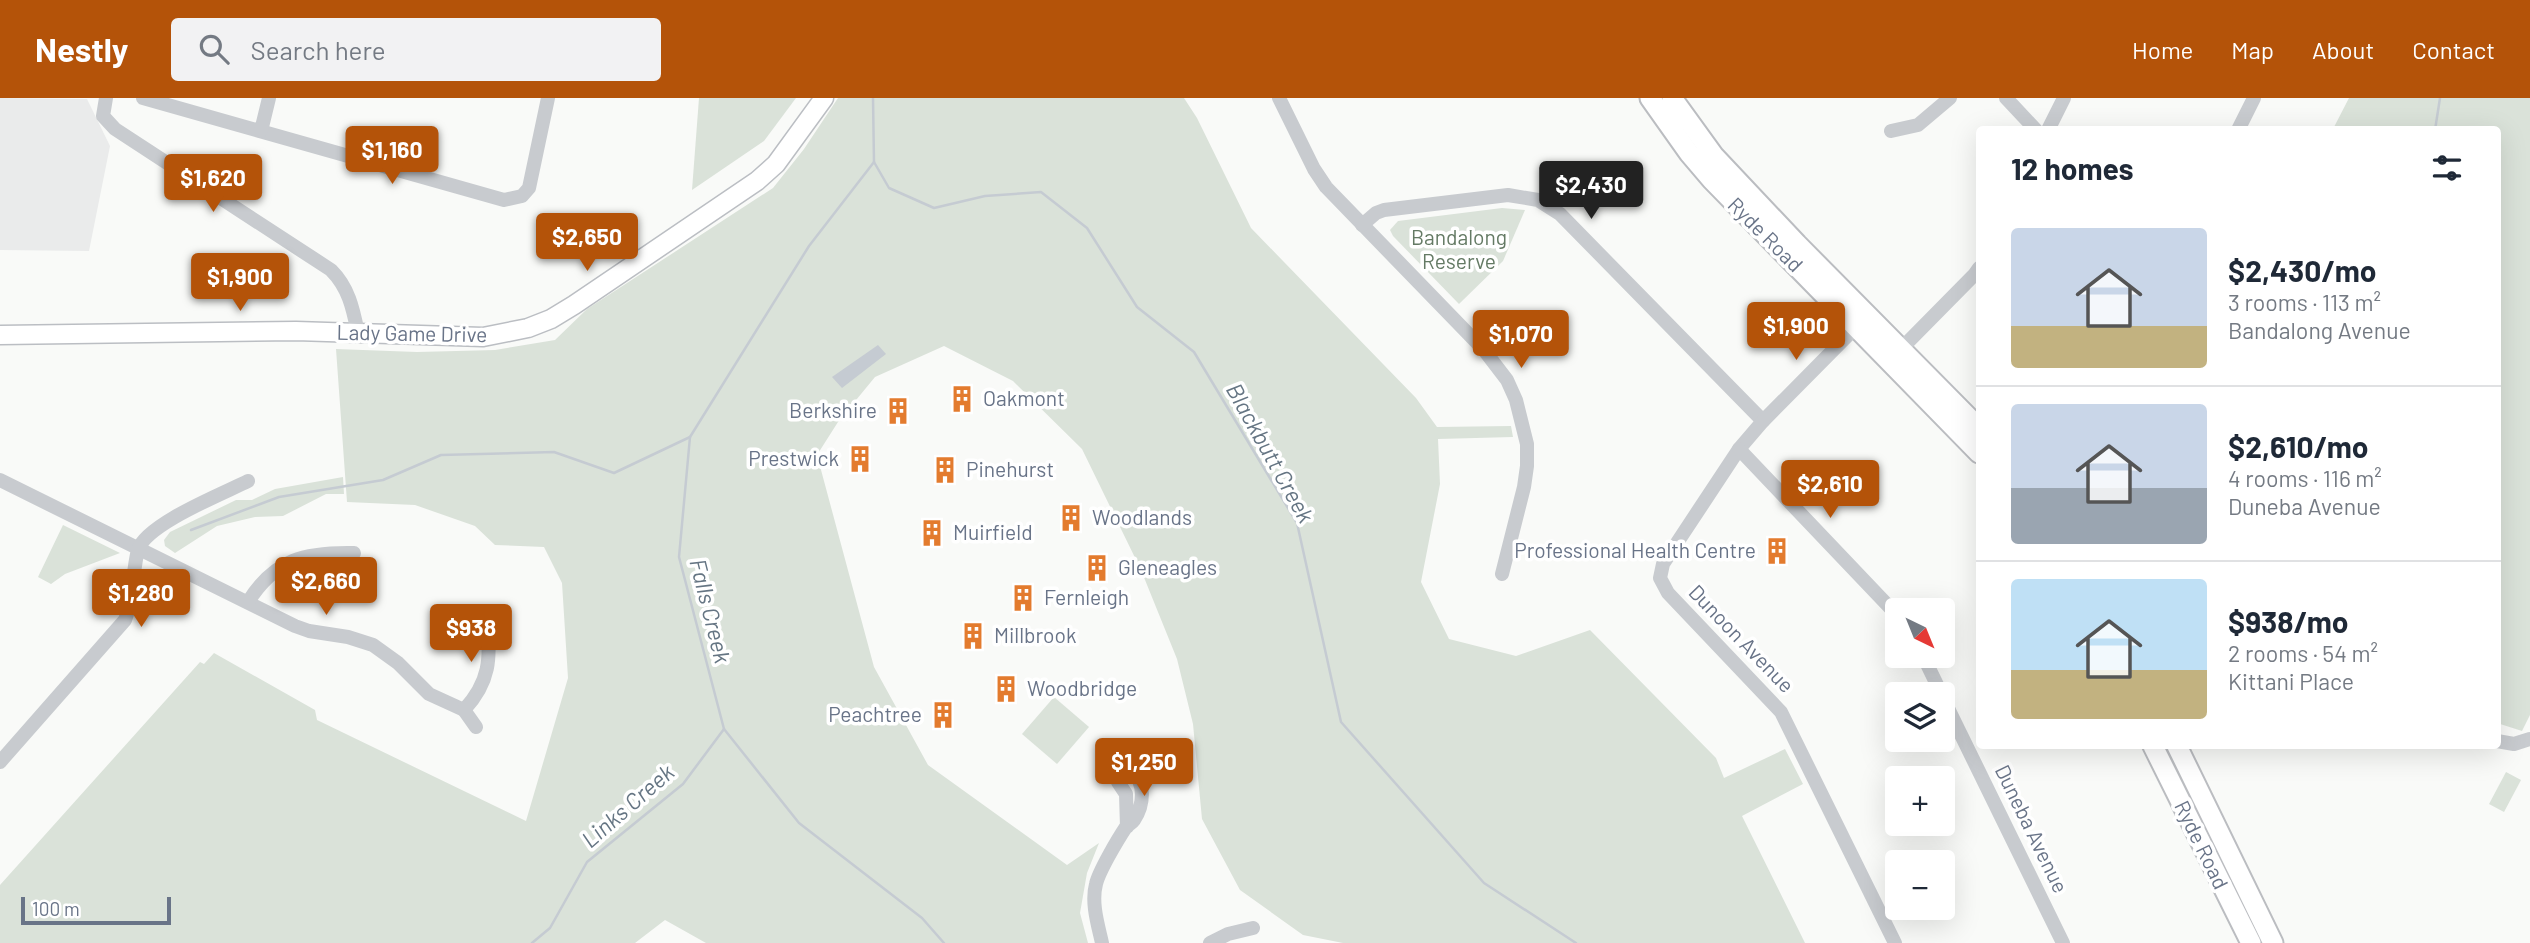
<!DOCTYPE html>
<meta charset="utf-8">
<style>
body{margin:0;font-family:Barlow,sans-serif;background:#f2f2f3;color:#1f2937;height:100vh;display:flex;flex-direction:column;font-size:26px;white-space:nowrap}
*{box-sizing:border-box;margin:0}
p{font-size:23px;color:#747a83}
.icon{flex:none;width:38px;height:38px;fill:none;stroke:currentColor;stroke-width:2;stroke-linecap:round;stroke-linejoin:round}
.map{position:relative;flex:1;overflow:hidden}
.panel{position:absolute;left:1976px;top:28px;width:525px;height:623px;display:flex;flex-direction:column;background:#fff;border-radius:7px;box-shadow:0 7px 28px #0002}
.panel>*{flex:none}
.needle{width:46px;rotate:137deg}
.buttons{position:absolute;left:1885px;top:500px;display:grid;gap:14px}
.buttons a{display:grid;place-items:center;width:70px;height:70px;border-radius:7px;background:#fff;box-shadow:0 7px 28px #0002;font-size:35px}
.scale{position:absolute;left:21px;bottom:18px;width:150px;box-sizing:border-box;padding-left:7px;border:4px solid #697488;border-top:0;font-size:19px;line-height:24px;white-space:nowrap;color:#697488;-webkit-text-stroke:5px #fff;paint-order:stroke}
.price{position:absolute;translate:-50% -60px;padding:0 16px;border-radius:7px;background:#b45309;color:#fff;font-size:23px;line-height:46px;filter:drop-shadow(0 2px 4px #0008)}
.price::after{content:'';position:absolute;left:50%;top:42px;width:21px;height:16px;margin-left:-10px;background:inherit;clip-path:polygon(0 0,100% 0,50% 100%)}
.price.on{background:#222;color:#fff}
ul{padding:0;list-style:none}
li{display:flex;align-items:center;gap:21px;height:175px;padding:0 35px}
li+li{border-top:2px solid #e0e1e3}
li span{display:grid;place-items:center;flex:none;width:196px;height:140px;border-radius:7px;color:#555}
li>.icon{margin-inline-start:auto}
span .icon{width:84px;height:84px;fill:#fffc;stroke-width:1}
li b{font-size:30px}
h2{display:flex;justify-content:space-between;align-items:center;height:84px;padding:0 35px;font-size:30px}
header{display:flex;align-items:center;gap:42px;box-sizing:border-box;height:98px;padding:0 35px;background:#b45309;color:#fff}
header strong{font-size:33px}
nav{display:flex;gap:38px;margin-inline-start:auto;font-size:24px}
.search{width:490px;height:63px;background:#f2f2f3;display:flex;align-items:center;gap:18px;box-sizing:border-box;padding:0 24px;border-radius:7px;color:#747a83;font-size:26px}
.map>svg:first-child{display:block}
</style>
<header>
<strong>Nestly</strong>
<div class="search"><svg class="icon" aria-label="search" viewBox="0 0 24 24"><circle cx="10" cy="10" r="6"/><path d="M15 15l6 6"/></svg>Search here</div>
<nav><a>Home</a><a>Map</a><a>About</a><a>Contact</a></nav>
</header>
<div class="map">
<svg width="2530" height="845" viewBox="0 0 2530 845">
<rect width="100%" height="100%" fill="#f9faf8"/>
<path fill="#eaebeb" d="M0 0 87 1 110 48 89 153 0 152Z"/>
<g fill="#dae2d9">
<path d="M699 0H796L764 43 692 92Z"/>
<path d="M838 0H1184L1197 20 1251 130 1416 300 1437 329 1511 328 1513 339 1438 341 1440 386 1421 484 1449 541 1516 558 1590 532 1716 660 1724 680 1785 651 1803 686 1742 718 1805 845H1343L1303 837 1240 792 1202 721 1193 626 1177 561 1141 472 1082 351 1013 283 944 248 875 279 838 324 817 357 874 569 928 667 1067 767 1099 745 1087 775 1080 815 1088 845H706L665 822 635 845H0V787L200 564 204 566 214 555 315 612 317 622 526 723 568 580 562 485 544 449 495 447 475 428 415 407 347 404 336 251 417 254 495 252 555 242 587 211 773 90 804 51Z"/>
<path d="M2349 0H2530V617L2522 633 2497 625V32L2333 31Z"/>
<path d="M1502 110 1525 112 1503 163 1459 206 1393 138 1390 132 1398 123Z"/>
<path d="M343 379 344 396H326L283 418 255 419 217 428 175 455 165 448 164 442 170 434 236 402H252L275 391Z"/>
<path d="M63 427 120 455 65 476 51 486 38 479Z"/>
<path d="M1054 599 1089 629 1057 666 1022 636Z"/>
<path d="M2506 674 2521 682 2504 714 2489 706Z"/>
</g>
<path fill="#c5cbd2" d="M878 247 886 256 842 290 832 279Z"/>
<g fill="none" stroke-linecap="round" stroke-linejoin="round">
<g stroke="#c5cbd2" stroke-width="2.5">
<path d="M873 0 874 64 889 90 934 110 985 98 1041 94 1087 130 1137 209 1194 254 1297 425 1341 624 1484 785 1576 845"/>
<path d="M2435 32 2440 0"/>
<path d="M874 64 809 148 690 339 679 459 724 631 799 725 922 820 944 845"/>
<path d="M191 432 279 399 383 382 441 357 554 354 614 375 690 339"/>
<path d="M532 845 550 830 587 764 683 686 724 631"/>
</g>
<defs>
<path id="major" d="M0 237 296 233 483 239 528 230 551 221 574 207 757 83 776 66 824 0"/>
<g id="highway">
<path d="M1650 0 1689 55 1712 82 1979 355"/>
<path d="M1672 0 1714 58 1797 146 1979 330"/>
<path d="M2153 648 2251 845"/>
<path d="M2177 648 2273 845"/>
</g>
</defs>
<use href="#major" stroke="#bbbec3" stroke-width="21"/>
<use href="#highway" stroke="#bbbdc1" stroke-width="23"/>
<g stroke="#c8cbcf" stroke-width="14">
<path d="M106 0 103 18 115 31 331 172C349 190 353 211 358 235"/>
<path d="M143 0 504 102 522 98 529 90 548 0"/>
<path d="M1279 0 1314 71 1326 89 1484 252 1507 282 1516 302 1527 346V368L1524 389 1502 476"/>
<path d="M2006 0 2036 32"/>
<path d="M2048 32 2064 0"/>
<path d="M2238 32 2254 0"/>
<path d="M261 33 269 0"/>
<path d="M1891 33 1918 27 1950 0"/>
<path d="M1362 127 1376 115 1384 112 1508 97 1538 102 1560 116 1763 323"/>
<path d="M1856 229 1763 323 1739 351 1663 466 1660 480 1668 495 1781 614 1895 845"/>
<path d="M1902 250 1974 177 1979 170"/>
<path d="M1739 351 1897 517"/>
<path d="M0 382 295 528 309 533 348 539 373 547 398 565 429 596 464 612 476 629"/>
<path d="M248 504C275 461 305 454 354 455"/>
<path d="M1923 558 1942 597"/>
<path d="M1942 598 2063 845"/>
<path d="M464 612C490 584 491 560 487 524"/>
<path d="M2497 643 2514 646 2530 641"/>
<path d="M0 664 125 522C134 499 132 475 138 452 146 426 222 396 248 383"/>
<path d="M1102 845C1098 827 1091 805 1096 786 1099 773 1118 741 1126 729 1129 726 1132 725 1134 722 1144 707 1146 684 1131 673L1124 674 1118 684 1126 696 1127 729"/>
<path d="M1210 845 1228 836 1253 830"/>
</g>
<use href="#major" stroke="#fff" stroke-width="18"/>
<use href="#highway" stroke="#fff" stroke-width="19"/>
</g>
<defs>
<symbol id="building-bare" viewBox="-9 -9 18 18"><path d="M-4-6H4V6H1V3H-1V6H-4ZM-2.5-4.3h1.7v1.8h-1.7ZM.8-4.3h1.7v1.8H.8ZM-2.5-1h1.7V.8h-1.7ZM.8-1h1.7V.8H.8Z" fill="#e37b2e" stroke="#fff" stroke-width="2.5" paint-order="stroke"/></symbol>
</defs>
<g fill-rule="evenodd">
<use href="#building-bare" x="943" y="282" width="38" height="38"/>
<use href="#building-bare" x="879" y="294" width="38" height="38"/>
<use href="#building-bare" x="841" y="342" width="38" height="38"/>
<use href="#building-bare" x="926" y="353" width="38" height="38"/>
<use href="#building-bare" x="1052" y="401" width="38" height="38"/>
<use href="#building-bare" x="913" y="416" width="38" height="38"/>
<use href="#building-bare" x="1758" y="434" width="38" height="38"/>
<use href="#building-bare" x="1078" y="451" width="38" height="38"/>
<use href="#building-bare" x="1004" y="481" width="38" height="38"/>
<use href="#building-bare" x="954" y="519" width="38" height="38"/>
<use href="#building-bare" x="987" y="572" width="38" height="38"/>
<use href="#building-bare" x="924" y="598" width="38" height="38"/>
</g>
<g text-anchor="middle" stroke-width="7" stroke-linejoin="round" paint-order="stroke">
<g font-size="21" fill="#697488" stroke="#fff">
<text transform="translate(1765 137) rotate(45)" y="7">Ryde Road</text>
<text transform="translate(412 236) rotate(1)" y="7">Lady Game Drive</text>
<text transform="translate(1741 541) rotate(46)" y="7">Dunoon Avenue</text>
<text transform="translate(2031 731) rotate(64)" y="7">Duneba Avenue</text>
<text transform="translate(2201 747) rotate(64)" y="7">Ryde Road</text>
</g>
<g font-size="21" fill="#647a64" stroke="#fff">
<text x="1459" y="147">Bandalong<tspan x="1459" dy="24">Reserve</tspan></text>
</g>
<g font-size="21" fill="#697488" stroke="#fff" text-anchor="start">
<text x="983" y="308">Oakmont</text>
<text x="877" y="320" text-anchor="end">Berkshire</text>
<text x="839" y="368" text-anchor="end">Prestwick</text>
<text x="966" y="379">Pinehurst</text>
<text x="1092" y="427">Woodlands</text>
<text x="953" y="442">Muirfield</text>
<text x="1756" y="460" text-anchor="end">Professional Health Centre</text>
<text x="1118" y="477">Gleneagles</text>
<text x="1044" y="507">Fernleigh</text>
<text x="994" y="545">Millbrook</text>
<text x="1027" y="598">Woodbridge</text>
<text x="922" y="624" text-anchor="end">Peachtree</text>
</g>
<g font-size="23" font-style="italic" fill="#657583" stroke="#fff">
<text transform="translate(1270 355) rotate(61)" y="8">Blackbutt Creek</text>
<text transform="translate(710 513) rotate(76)" y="8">Falls Creek</text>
<text transform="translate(628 708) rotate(-41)" y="8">Links Creek</text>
</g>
</g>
</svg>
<div class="buttons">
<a><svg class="needle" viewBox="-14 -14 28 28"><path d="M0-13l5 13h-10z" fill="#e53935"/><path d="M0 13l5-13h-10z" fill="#747a83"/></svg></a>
<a><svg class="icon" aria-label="layers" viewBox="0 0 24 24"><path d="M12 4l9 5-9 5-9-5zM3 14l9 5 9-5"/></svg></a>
<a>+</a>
<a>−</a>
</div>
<div class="scale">100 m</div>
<b class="price" style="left:392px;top:88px">$1,160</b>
<b class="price" style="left:213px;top:116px">$1,620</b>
<b class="price on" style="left:1591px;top:123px">$2,430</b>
<b class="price" style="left:587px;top:175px">$2,650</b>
<b class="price" style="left:240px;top:215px">$1,900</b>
<b class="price" style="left:1796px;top:264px">$1,900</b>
<b class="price" style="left:1521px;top:272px">$1,070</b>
<b class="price" style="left:1830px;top:422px">$2,610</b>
<b class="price" style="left:326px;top:519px">$2,660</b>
<b class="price" style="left:141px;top:531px">$1,280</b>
<b class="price" style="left:471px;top:566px">$938</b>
<b class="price" style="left:1144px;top:700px">$1,250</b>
<section class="panel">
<h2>12 homes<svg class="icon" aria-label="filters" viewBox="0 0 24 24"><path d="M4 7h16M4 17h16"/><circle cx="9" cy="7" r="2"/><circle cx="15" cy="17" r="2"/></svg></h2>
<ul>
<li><span style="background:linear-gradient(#c9d6e8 70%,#c2b280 0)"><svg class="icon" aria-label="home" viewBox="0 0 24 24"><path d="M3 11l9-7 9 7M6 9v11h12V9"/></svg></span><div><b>$2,430/mo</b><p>3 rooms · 113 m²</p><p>Bandalong Avenue</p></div></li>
<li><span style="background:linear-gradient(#c9d6e8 60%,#9aa5b1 0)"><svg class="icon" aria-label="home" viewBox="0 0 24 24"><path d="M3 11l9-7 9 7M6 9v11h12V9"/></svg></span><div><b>$2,610/mo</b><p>4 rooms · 116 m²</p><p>Duneba Avenue</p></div></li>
<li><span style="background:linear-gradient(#bfe0f5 65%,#c2b280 0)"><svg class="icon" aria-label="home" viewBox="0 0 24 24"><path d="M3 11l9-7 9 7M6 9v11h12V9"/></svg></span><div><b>$938/mo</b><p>2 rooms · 54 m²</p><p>Kittani Place</p></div></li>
</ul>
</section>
</div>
